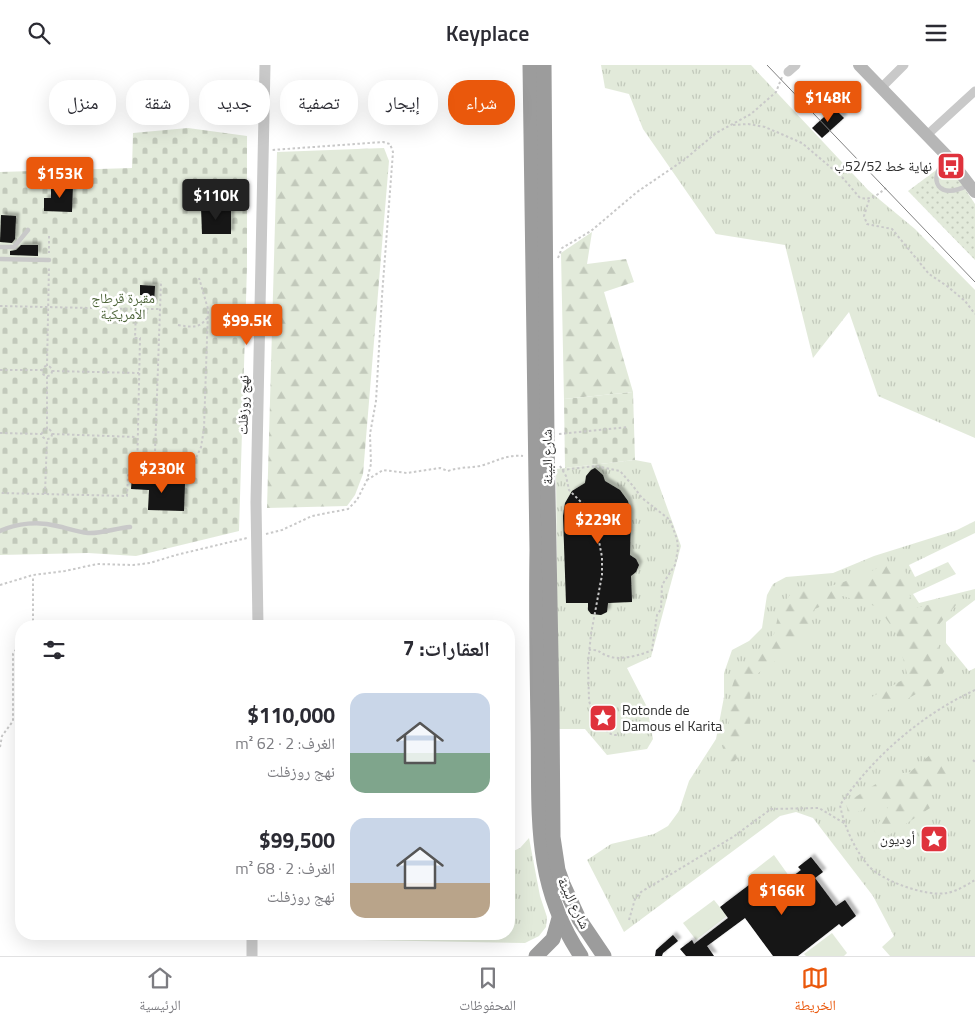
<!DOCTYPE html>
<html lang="ar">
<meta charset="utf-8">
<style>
body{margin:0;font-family:"Titillium Web","Noto Naskh Arabic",sans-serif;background:#f7f7f7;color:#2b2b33;direction:rtl;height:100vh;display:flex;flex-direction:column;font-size:19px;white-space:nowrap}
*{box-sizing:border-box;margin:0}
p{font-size:16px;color:#7c7c81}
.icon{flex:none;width:28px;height:28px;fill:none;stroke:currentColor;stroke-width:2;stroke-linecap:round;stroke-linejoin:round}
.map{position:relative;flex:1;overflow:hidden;direction:ltr}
.details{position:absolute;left:15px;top:555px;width:500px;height:320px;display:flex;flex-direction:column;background:#fff;border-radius:20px;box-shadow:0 5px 20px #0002;direction:rtl}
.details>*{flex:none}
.hud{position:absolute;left:15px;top:15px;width:500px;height:45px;direction:rtl;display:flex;gap:10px}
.price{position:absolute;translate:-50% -42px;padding:0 11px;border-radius:5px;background:#ea580c;color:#fff;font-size:16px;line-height:32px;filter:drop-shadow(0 1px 2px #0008)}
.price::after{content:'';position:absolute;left:50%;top:30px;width:15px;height:11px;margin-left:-8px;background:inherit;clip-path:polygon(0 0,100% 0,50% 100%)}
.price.active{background:#222;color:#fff}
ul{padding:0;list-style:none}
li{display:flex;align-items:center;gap:15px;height:125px;padding:0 25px}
li span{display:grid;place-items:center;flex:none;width:140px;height:100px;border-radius:15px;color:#555}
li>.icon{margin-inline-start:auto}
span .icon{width:60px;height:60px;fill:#fffc;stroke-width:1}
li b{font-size:21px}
h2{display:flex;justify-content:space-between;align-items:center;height:60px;padding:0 25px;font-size:21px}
.pill{padding:0 18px;border-radius:20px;background:#fff;box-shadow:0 5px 20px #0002;font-size:18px;line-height:45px}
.pill.active{background:#ea580c;color:#fff}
header{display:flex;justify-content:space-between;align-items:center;height:65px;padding:0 25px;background:#fff;font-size:22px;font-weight:600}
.menu{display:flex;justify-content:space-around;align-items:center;height:70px;border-top:1px solid #e1e1e2;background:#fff;font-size:14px;color:#7c7c81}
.menu a{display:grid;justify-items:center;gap:2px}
.menu .active{color:#ea580c}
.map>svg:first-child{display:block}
</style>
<header><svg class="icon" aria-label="menu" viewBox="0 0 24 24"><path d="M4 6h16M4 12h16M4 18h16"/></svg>Keyplace<svg class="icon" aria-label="search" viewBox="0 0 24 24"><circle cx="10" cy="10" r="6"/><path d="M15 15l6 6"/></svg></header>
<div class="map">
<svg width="975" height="891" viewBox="0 0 975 891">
<defs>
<pattern id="grass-tufts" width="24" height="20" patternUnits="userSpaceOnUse" patternTransform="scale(1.25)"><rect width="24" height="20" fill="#e2eada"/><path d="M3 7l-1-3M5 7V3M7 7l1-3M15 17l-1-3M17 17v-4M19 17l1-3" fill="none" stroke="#c2c9bb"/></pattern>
<pattern id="forest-firs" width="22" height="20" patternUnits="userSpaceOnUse" patternTransform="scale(1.25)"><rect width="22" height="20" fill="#e2eada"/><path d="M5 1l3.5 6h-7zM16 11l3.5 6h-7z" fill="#c2c9bb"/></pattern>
<pattern id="cemetery-stones" width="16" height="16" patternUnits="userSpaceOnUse" patternTransform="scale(1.25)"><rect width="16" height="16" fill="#e2eada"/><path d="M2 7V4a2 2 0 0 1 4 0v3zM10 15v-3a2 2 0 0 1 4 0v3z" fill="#c2c9bb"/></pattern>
<pattern id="park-dots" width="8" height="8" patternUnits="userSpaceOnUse" patternTransform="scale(1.25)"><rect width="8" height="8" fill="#e2eada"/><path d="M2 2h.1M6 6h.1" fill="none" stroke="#c2c9bb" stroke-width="1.8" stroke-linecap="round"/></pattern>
<filter id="shadow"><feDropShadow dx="3.5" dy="-3.5" stdDeviation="1" flood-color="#0004"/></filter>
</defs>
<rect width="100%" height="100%" fill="#fff"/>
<g fill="url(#grass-tufts)">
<path d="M601 0H751L868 125 915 164 975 225V373L878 331 849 247 813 293 785 180 716 169 643 64 629 29 605 23Z"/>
<path d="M635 395 651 398 681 481 651 592 627 603 647 642 653 674 647 684 607 690 585 664H558L556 404Z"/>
<path d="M975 456V468L909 500 915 512 948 497 956 509 913 529 919 538 975 524V535L946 557V578L969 606 975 603V891H890L882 882 894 871 873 831 813 753 796 747 780 751 624 867 587 795 611 779 654 769 668 761 679 746 689 716 716 674 724 632V608L732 585 749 576 762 563 767 530 773 519 786 512 833 508 874 491 957 465Z"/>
<path d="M529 773 540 831 547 852 546 862 539 871 525 878 308 874 310 869H509V788L520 783Z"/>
</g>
<g fill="url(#forest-firs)">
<path d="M384 83 389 96 363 409 355 430 347 441 267 443 277 87Z"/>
<path d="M592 167 587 199 626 194 634 217 604 227 633 327 564 334 561 188Z"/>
<path d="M886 500 902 501 909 513 908 526 915 543 954 534 957 539 935 564 938 586 948 601 937 617 881 649 870 633 908 612 896 568 878 542 843 531 815 544 804 575 750 614C750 649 757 677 728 703L722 698V688L729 658 732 622 737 606 774 569 779 547 793 525H816L841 518Z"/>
<path d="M931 689 940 690 952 701C947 720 942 722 925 731L930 743 889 770 880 772 874 766 888 742 881 735 871 737 861 746 848 748 846 738 879 717 897 709 910 707Z"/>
</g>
<g fill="url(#cemetery-stones)">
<path d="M188 63 247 71V202L239 466 136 491 88 488 0 490V107L132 103 133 68Z"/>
<path d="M633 327 635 395 565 403 564 334Z"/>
</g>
<path fill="url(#park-dots)" d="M947 97 975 139V195L908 126Z"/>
<g fill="#e2eada">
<path d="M774 790 789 811 762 831 747 811Z"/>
<path d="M714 835 727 851 696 875 683 858Z"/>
<path d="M832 868 847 888 844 891H806L804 889Z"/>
</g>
<g fill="#131313" filter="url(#shadow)">
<path d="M834 43 844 53 822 73 812 63Z"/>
<path d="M54 118 73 119 72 147 44 146V133H51V123H54Z"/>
<path d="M201 142 231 143V169H202Z"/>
<path d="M1 150 16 151 15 174 12 178 0 177Z"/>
<path d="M21 180H38V191L10 190V186L16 185Z"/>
<path d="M140 220 155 221 154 238 145 237 146 230H140Z"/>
<path d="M595 403 603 410 605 416 620 425 628 436 631 449 630 490 636 494 639 500 636 507 631 511 632 537 608 538 607 547 601 550 591 549 588 545V538H566L563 451 565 438 572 426 585 418 586 411 591 405Z"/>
<path d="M132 411 149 412V416L185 417 184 446 148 445 149 425 131 424Z"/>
<path d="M811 792 823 807 815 813 836 841 845 835 856 851 842 862 839 859 798 891H773L745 853 707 881 714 891H686L680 884 692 875 694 879 728 853 720 842 749 820 760 836 801 805 798 802Z"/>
<path d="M673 870 678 876 663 888 662 891H655L656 885Z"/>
</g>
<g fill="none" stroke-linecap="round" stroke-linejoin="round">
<g stroke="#c9c9c9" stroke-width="2" stroke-dasharray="2.5 2.5" stroke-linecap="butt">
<path d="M733 60 748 59 765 62 802 78 842 112 860 133C872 135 876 131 886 123"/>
<path d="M869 135 864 151 867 159 892 164 929 209 947 221 965 236 975 249"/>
<path d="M49 171V188"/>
<path d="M558 193 562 183 591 166 637 127 684 95 716 68 751 49 776 27 782 12"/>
<path d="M0 241 136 244 135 273H140L137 410H128L127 431 0 428"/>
<path d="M136 244H159"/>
<path d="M178 260C191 262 199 264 207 253"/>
<path d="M47 301 49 201"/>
<circle cx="47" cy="306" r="5"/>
<path d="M0 305H42"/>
<path d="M52 306 139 308"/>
<path d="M47 364V311"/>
<circle cx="47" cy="369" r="5"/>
<path d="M0 368 42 369"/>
<path d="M52 369 137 372"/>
<path d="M559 369 628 362"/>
<path d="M560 401 566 411 569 425 594 450 602 492V510L591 569 588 598 589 636 591 642 615 648"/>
<path d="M562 405 596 401 620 406 633 421 642 433 670 455 677 474 678 484 675 500 662 520 661 544 657 550 652 585C642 590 619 596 608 591 599 588 600 584 589 585"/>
<path d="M190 406 201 382 204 364 208 244 199 213"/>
<path d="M367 415 383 405 407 408 440 403 448 406C459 402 468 403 480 401 495 397 507 389 523 391"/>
<path d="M154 416 161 216"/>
<path d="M45 429 47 374"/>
<path d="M266 469 282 465 312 451 348 444 357 435 367 415 371 399 370 369 376 336 382 231 393 87 390 79 383 77 272 85"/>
<path d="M0 520 33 510 65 506 97 499 133 500 150 498 176 490 247 473"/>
<path d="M33 561V511"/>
<path d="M975 625C921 650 874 691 840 740 844 761 854 783 867 799 880 816 927 832 947 828 957 826 967 820 975 815"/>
<path d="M591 642 592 651 599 653C603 660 607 671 617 670"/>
<path d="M0 682 2 671 13 656V589L21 577"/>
<path d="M973 695 975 697"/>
<path d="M629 855 635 834 641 827 733 772 771 744 819 743 844 758"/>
</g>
<g stroke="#c9c9c9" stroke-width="4.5">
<path d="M947 93C925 116 940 136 968 120"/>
<path d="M0 182H14L28 165"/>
<path d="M0 194 49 195"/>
<path d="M0 466C17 458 39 456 57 461 67 463 77 467 88 468 101 469 116 463 130 462"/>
</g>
<g stroke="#c9c9c9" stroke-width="9">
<path d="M788 7 796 0"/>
<path d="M881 23 904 0"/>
<path d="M927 70 975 26"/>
</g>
<g stroke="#c9c9c9" stroke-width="11">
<path d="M258 561 256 437 265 0"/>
<path d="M252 891V869"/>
</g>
<path stroke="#b6b6b6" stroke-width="12" d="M859 0 948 92 975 127"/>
<g stroke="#9c9c9c" stroke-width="15">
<path d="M530 0 537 485C536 544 537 602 538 660 540 745 531 817 581 891"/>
<path d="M544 0 547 376 552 645 553 772 558 805 563 819 579 854 604 891"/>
<path d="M536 891 553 874 559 853"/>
</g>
<path stroke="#818181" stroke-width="1" d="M767 0 975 217"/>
</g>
<defs>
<symbol id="bus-square" viewBox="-11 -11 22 22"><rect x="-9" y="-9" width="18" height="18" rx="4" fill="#df323c" stroke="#fff"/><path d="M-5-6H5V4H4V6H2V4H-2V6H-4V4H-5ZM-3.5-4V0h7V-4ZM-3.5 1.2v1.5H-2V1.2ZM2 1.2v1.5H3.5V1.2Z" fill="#fff"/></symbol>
<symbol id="sight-square" viewBox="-11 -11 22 22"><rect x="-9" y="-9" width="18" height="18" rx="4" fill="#df323c" stroke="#fff"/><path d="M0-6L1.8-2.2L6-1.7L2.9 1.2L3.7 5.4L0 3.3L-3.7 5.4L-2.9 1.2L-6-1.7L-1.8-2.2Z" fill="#fff"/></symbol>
</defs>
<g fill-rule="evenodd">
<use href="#bus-square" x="935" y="85" width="32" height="32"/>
<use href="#sight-square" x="587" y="637" width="32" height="32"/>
<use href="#sight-square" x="918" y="758" width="32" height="32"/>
</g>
<g text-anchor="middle" stroke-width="5" stroke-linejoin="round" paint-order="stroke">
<g font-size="14" fill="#2c2c2c" stroke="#fff" text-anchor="end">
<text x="932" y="106">نهاية خط 52/52ب</text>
<text x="622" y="650" text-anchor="start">Rotonde de<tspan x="622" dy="16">Damous el Karita</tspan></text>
<text x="915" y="779">أوديون</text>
</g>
<g font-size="14" fill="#4f663b" stroke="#fff">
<text x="123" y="238">مقبرة قرطاج<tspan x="123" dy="16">الأمريكية</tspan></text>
</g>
<g font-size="14" fill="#2c2c2c" stroke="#fff">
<text transform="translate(243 340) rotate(-89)" y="5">نهج روزفلت</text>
<text transform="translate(547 392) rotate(-91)" y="5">شارع البيئة</text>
<text transform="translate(574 838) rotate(64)" y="5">شارع البيئة</text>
</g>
</g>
</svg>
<b class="price" style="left:828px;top:58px">$148K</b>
<b class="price" style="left:60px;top:134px">$153K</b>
<b class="price active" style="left:216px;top:156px">$110K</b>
<b class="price" style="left:247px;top:281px">$99.5K</b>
<b class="price" style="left:162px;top:429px">$230K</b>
<b class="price" style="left:598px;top:480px">$229K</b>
<b class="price" style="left:782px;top:851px">$166K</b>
<div class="hud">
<a class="pill active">شراء</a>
<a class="pill">إيجار</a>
<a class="pill">تصفية</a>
<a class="pill">جديد</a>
<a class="pill">شقة</a>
<a class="pill">منزل</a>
</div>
<section class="details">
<h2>العقارات: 7<svg class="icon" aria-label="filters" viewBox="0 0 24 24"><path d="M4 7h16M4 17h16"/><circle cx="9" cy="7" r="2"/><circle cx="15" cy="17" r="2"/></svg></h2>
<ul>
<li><span style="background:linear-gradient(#c9d6e8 60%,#7fa58c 0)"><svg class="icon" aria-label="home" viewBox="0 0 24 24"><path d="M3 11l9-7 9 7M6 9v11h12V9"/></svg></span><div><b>$110,000</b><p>الغرف: 2 · 62 m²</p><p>نهج روزفلت</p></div></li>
<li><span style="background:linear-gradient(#c9d6e8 65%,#b9a48a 0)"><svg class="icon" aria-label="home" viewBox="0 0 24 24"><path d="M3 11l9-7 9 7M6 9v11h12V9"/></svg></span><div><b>$99,500</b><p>الغرف: 2 · 68 m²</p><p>نهج روزفلت</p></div></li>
</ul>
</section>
</div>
<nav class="menu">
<a class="active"><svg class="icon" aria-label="map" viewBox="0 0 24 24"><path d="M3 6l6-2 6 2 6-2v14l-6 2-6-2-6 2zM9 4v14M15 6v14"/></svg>الخريطة</a>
<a><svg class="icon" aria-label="saved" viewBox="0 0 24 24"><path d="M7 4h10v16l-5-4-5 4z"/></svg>المحفوظات</a>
<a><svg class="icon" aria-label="home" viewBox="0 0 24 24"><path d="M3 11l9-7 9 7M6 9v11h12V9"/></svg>الرئيسية</a>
</nav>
